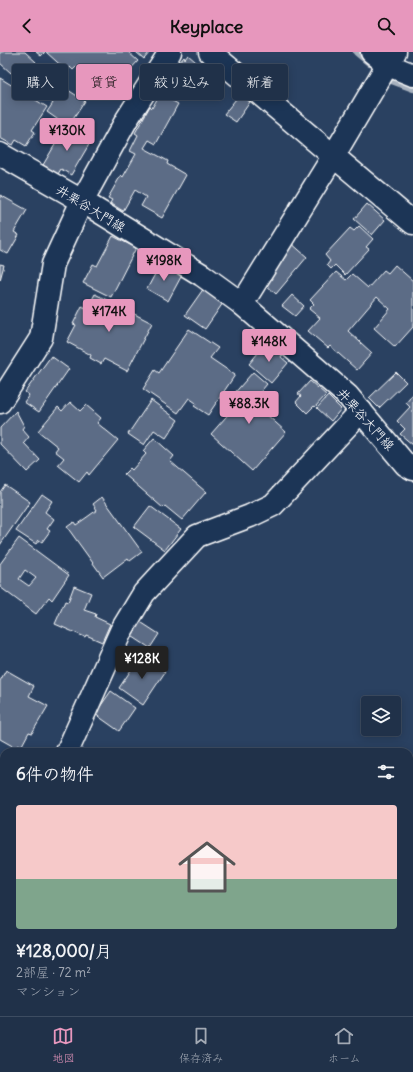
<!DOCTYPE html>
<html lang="ja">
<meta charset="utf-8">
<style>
body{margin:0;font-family:Delius,"Klee One",sans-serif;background:#2d3d53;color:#f1f3f6;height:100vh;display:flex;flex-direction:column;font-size:15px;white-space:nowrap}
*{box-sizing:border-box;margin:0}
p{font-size:13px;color:#a2a9b4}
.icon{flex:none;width:22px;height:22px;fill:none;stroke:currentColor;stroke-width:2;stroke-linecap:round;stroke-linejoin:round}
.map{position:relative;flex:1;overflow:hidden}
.panel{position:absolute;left:0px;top:696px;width:413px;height:268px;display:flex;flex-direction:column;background:#203149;border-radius:12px 12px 0 0;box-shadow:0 2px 10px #0003,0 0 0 1px #3d4c61}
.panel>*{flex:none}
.banner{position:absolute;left:12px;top:12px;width:389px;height:36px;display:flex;gap:8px}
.tools{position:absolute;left:361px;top:644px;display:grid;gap:8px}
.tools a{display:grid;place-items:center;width:40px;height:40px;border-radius:4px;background:#203149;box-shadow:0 2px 10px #0003,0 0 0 1px #3d4c61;font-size:20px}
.price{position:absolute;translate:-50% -34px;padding:0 9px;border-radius:4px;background:#e797bd;color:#111;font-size:13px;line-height:26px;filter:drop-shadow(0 1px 2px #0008)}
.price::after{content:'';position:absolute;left:50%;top:24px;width:12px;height:9px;margin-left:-6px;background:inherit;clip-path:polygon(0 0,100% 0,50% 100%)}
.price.on{background:#222;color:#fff}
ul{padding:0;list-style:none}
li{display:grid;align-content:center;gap:8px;height:212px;padding:0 16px}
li+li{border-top:1px solid #3d4c61}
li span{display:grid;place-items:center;height:124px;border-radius:4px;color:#555}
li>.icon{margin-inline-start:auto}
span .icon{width:72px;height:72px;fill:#fffc;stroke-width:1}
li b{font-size:17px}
h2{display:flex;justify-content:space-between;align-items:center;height:48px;padding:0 16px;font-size:17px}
.tag{padding:0 14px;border-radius:4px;background:#203149;box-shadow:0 2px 10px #0003,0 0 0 1px #3d4c61;font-size:14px;line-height:36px}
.tag.on{background:#e797bd;color:#111}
header{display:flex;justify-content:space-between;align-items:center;height:52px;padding:0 16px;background:#e797bd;color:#111;font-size:18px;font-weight:700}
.dock{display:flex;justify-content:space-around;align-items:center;height:56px;border-top:1px solid #3d4c61;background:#203149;font-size:11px;color:#a2a9b4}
.dock a{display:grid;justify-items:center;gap:2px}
.dock .on{color:#e797bd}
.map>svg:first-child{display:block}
</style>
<header><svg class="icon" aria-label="back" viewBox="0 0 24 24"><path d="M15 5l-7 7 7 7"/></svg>Keyplace<svg class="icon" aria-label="search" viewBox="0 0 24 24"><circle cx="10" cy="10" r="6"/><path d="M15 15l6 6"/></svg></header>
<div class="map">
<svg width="413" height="964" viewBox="0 0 413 964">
<rect width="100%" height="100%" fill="#2a4161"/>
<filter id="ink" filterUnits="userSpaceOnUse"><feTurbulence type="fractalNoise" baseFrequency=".025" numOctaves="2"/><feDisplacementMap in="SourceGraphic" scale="8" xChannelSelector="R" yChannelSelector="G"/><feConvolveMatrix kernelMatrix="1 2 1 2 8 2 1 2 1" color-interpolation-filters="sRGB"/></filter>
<g filter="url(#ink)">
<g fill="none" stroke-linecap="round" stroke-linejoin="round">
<g stroke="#a7b1be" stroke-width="8">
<path d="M357 0 370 11"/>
<path d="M383 22 389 27 413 36"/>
<path d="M0 863 4 872"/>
<path d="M40 960 41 964"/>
</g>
</g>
<g fill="#5b6c86" stroke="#fff" fill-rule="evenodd">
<path d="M0 0H25L36 10 23 24 15 17 11 21 0 11Z"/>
<path d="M36 0H45L41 4Z"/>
<path d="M46 0H128L138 9 116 33 93 13 86 21 78 13 73 18 70 15 67 19Z"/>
<path d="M136 0H150L144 7Z"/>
<path d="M188 3 203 16 200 20 202 22 190 36 171 20 184 5 185 7Z"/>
<path d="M0 26 47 55 32 78 35 80 26 94 16 88 13 93 0 86Z"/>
<path d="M51 27 85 49 70 72 65 70 64 72 47 60 53 51 41 43Z"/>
<path d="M160 42 178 52 156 92 149 88 144 96 168 109 167 112 186 123 162 166 141 154 146 145 135 138 123 159 110 151 112 148 108 146 121 123 123 125 136 102 130 99 138 83 135 81 150 54 152 56Z"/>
<path d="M240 42 250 50 236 70 224 62Z"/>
<path d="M66 74 91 89 71 123 61 117 58 122 43 113Z"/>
<path d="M0 143 27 158 14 180 19 183 8 202 0 198Z"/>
<path d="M367 152 385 168 372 183 354 167Z"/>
<path d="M359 174 373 187 366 195 369 197 345 223 335 213 331 217 327 213 330 209 325 203 350 176 354 179Z"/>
<path d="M113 184 136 196 111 245 83 231 93 212 97 214Z"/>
<path d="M290 190 307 205 276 242 264 231Z"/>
<path d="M161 211 182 223 168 249 147 237Z"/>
<path d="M0 212 4 213 0 228Z"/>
<path d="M395 213 413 229V275L395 295 374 276 390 257 377 245 348 279 372 301 357 318 330 294 328 296 308 279 320 266 309 257 314 252 310 248 336 220 346 228 352 222 368 236 384 218 388 221Z"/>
<path d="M204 236 223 251 205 277 185 263Z"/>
<path d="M95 242 152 271 127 319 104 307 101 312 90 306 91 303 67 290 76 273 73 272 82 254 87 257Z"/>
<path d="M292 243 304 254 295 264 282 254Z"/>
<path d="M189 277 218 296 210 306 235 323 208 363 194 354 196 351 189 346 178 361 143 337 155 318 159 321Z"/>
<path d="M267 290 282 303 281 305 288 311 271 331 249 312Z"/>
<path d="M51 304 69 317 39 360 24 350 29 343 25 340Z"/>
<path d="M253 320 267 332 258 343 271 355 265 361 286 380 252 419 211 382 239 350 232 344Z"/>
<path d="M396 320 406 330 379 356 369 346Z"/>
<path d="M310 329 326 343 315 355 314 354 307 361 296 350 301 344 298 342Z"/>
<path d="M413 342V393L400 382 405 377 397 369 410 355 406 351Z"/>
<path d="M328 344 341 357 331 369 317 356Z"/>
<path d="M151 348 178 368 166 386 154 378 144 393 128 382Z"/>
<path d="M70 350 80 359 86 353 101 366 97 371 118 388 89 423 87 420 79 430 58 413 64 406 55 399 58 395 38 379 58 355 62 359Z"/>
<path d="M16 359 24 374 22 377 29 385 24 391 40 408 27 420 0 392V376Z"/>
<path d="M154 386 174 404 170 409 206 440 182 468 165 454 163 456 124 422 130 416 132 418 146 402 143 399Z"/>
<path d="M5 433 30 450 0 493V440Z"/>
<path d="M42 442 52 449 45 460 54 467 47 477 50 479 42 490 39 488 36 492 16 479Z"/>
<path d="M102 445 142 500 130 509 128 506 103 525 67 475 74 470 76 473 97 458 93 452Z"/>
<path d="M150 454 181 477 165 498 134 475Z"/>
<path d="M19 486 69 523 52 548 49 545 36 562 0 535V512ZM25 518 36 526 29 534 19 527Z"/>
<path d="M74 534 91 541 84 558 96 562 95 565 110 572 102 590 86 583 85 585 55 572 65 549 68 550Z"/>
<path d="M139 569 159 582 150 596 130 583Z"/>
<path d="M141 603 165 620 143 653 119 636Z"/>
<path d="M6 618 34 634 29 644 48 654 32 681 29 680 21 695 18 693 16 696 0 687V629Z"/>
<path d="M111 639 135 656 119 679 95 662Z"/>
</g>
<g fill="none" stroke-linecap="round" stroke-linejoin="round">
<defs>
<g id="minor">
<path d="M210 0 413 171"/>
<path d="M372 0 388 13 413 23"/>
<path d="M242 252 334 103 395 0"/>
<path d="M0 350 41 286 53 212 82 149 127 67 170 0"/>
<path d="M67 700 121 579 144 541 197 484 250 464 273 453 361 359"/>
</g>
<path id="major" d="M0 102 82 149 202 223 242 252 348 344 406 413 413 417"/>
</defs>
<use href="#minor" stroke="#fff" stroke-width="25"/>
<use href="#major" stroke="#fff" stroke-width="25"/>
<use href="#minor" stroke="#1d3557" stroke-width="22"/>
<use href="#major" stroke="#1d3557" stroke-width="22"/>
</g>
</g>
<g text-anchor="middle" stroke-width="3" stroke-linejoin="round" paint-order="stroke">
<g font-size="13" fill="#fff" stroke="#1d3557">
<text transform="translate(91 156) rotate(31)" y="5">井栗谷大門線</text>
<text transform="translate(366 367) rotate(48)" y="5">井栗谷大門線</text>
</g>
</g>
</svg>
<div class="tools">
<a><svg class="icon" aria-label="layers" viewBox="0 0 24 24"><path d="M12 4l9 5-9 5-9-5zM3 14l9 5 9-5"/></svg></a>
</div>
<b class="price" style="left:67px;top:100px">¥130K</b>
<b class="price" style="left:164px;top:230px">¥198K</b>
<b class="price" style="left:109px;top:281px">¥174K</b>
<b class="price" style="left:269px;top:311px">¥148K</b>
<b class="price" style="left:249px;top:373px">¥88.3K</b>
<b class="price on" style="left:142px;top:628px">¥128K</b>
<div class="banner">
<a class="tag">購入</a>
<a class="tag on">賃貸</a>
<a class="tag">絞り込み</a>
<a class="tag">新着</a>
</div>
<section class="panel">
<h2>6件の物件<svg class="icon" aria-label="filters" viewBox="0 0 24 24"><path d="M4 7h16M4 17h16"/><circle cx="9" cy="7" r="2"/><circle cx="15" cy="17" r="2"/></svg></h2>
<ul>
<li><span style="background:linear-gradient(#f6c9c9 60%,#7fa58c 0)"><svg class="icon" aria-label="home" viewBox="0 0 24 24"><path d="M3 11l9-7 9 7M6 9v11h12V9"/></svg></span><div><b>¥128,000/月</b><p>2部屋 · 72 m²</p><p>マンション</p></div></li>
</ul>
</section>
</div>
<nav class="dock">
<a class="on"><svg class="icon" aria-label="map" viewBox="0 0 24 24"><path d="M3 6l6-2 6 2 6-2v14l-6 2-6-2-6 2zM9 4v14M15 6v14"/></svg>地図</a>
<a><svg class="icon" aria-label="saved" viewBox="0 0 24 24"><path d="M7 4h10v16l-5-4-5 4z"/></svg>保存済み</a>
<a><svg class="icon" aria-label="home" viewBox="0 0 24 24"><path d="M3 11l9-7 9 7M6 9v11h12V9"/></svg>ホーム</a>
</nav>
